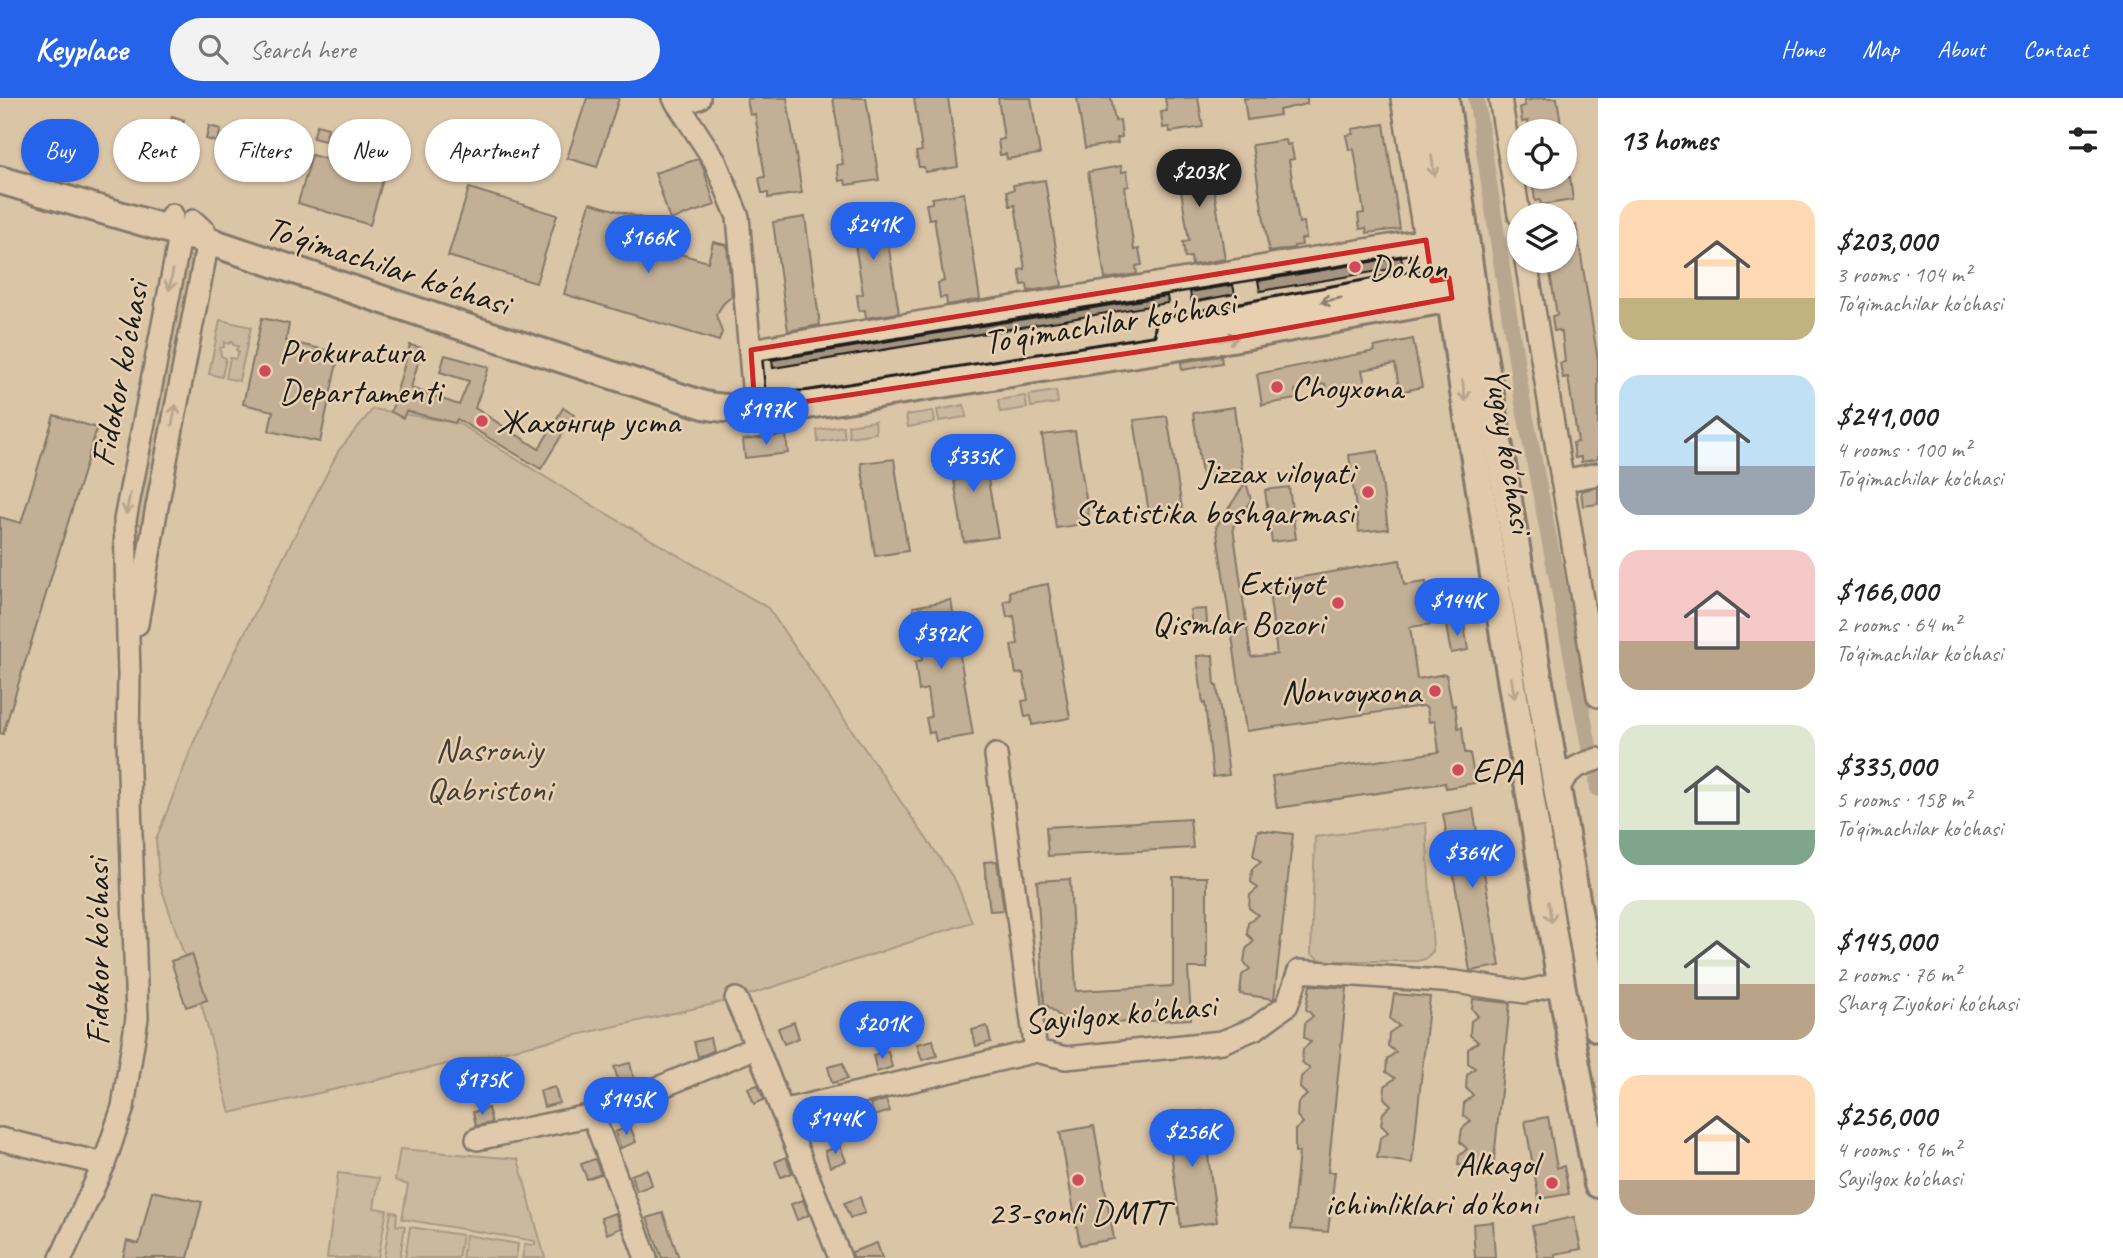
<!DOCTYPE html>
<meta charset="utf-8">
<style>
body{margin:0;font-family:Caveat,sans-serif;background:#f2f2f2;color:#222;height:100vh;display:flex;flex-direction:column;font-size:26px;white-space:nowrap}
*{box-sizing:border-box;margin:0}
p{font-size:23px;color:#767676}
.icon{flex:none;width:38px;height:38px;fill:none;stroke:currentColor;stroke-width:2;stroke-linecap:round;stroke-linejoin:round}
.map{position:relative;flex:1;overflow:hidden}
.details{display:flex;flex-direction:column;background:#fff;width:525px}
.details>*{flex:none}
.top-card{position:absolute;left:21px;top:21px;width:665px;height:63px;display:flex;gap:14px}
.buttons{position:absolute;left:1507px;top:21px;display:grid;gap:14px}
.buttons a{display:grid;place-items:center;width:70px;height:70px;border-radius:50%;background:#fff;box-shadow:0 2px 5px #0004;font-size:35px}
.price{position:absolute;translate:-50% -60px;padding:0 16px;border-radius:24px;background:#2563eb;color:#fff;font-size:23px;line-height:46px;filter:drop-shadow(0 2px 4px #0008)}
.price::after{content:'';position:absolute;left:50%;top:42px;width:21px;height:16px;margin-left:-10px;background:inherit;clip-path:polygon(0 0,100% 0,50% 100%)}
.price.selected{background:#222;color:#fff}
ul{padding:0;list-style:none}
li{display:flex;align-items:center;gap:21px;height:175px;padding:0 21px}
li span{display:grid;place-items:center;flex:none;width:196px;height:140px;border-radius:21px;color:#555}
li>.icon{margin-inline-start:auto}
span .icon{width:84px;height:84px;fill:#fffc;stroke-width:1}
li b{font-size:30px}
h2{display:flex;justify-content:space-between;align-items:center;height:84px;padding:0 21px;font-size:30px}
.chip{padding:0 24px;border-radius:32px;background:#fff;box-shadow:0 2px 5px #0004;font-size:24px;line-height:63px}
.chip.selected{background:#2563eb;color:#fff}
header{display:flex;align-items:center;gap:42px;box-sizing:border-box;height:98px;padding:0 35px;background:#2563eb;color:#fff}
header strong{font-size:33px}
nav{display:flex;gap:38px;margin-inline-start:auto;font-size:24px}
.search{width:490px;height:63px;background:#f2f2f2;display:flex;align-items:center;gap:18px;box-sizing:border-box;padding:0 24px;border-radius:38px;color:#767676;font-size:26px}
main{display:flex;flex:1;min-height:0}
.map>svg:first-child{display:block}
</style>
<header>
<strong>Keyplace</strong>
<div class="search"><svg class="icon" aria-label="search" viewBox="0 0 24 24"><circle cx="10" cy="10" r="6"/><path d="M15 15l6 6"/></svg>Search here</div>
<nav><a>Home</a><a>Map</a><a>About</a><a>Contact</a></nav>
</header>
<main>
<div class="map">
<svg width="1598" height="1160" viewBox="0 0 1598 1160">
<rect width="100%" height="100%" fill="#dbc5a7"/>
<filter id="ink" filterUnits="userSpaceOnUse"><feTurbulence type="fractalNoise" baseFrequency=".0143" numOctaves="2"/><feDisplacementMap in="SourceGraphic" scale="14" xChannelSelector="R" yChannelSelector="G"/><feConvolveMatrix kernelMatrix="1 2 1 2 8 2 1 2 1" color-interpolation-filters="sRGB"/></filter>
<g filter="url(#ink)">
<g fill="#bba990" stroke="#6c6256" stroke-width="2">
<path d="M186 157 193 159 194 162 144 424 138 427 134 422Z"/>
<path d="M220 222 251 229 239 283 226 280 230 260 235 261 239 254 236 252 238 248 233 247 232 243 229 246 224 244V249L220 250 221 258 226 260 222 279 209 276Z"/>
<path d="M1056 293 1058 305 1031 309 1029 297Z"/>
<path d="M1025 298 1027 310 1000 314 998 302Z"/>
<path d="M964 307 966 319 939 323 937 312Z"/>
<path d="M373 311 458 325 568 393 768 510 956 784 972 824 736 901 230 1015 203 912 159 783 156 742 195 641 239 546 339 352Z"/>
<path d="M933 313 935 324 908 329 906 317Z"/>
<path d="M875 323 876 335 849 339 848 327Z"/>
<path d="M843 328 845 340 818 344 817 332Z"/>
<path d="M1426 725 1433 853 1425 861 1417 863H1323L1311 856 1315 739Z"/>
<path d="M400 1051 518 1061 545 1160H522L525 1146 535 1147V1143L402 1121 408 1087 395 1082Z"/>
<path d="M338 1075 379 1080 374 1110 387 1112 378 1160H327Z"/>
<path d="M391 1113 397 1115 396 1127 405 1128 400 1160H384Z"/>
<path d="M410 1129 462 1137 458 1160H405Z"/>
<path d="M466 1137 518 1146 516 1160H462Z"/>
</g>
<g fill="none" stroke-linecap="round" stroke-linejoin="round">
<g stroke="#8f8271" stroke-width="16">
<path d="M1476 0 1522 300 1589 648"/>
<path d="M1597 682 1598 691"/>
</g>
</g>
<g fill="#a59580" stroke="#1c1c1c" stroke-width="2">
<path d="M587 0H619L597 69 567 60Z"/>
<path d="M754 0H787L802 95 768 100V95H762L759 80 765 79 755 16 750 17 747 1Z"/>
<path d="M833 0H866L879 82 846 87 845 82 839 83 837 67 843 66Z"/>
<path d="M914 0H948L958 69 925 74 924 69H919L916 54 922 53Z"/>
<path d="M998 0H1031L1040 56 1007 61 1006 56 1000 57 998 42 1004 41Z"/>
<path d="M1077 0H1111L1115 23 1120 22 1122 39 1117 40 1118 45 1085 50Z"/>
<path d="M1165 0H1198L1203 29 1170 34 1169 29 1163 30 1161 14 1167 13Z"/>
<path d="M1244 0H1307V6L1279 12 1280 17 1247 22Z"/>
<path d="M1540 0H1557L1562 33H1529L1528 23 1522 24 1520 9 1525 8 1524 3Z"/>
<path d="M172 18 184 22 180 34 169 31Z"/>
<path d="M1384 26 1400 131 1367 135 1366 130 1360 131 1358 116 1364 115 1354 51 1349 52 1346 37 1353 36 1352 31Z"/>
<path d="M317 27 328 30 325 43 313 40Z"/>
<path d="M209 28 221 31 217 44 206 41Z"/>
<path d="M1286 42 1287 47 1291 46 1294 61 1289 62 1299 125 1304 124 1306 140 1301 141 1302 147 1294 148V150L1269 154 1252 47Z"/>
<path d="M1208 54 1225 161 1192 167 1191 159 1185 160 1183 144 1189 143 1179 80 1173 81 1171 65 1177 64 1176 59Z"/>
<path d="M312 57 384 78 370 127 298 105Z"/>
<path d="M698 61 703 69 715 107 670 122 655 75Z"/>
<path d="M1121 68 1122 74 1127 73 1129 88 1125 89 1134 152 1139 151 1142 167 1136 168 1137 176 1105 181 1088 74Z"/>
<path d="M1536 79H1570L1573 102 1541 107 1540 102 1535 103 1533 88 1538 87Z"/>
<path d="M1045 82 1062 188 1028 193 1027 186 1022 187 1019 172 1025 171 1015 107 1010 108 1007 93 1014 92 1013 87Z"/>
<path d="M469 90 557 117 536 185 448 158Z"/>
<path d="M964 95 980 201 947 207 946 199 940 200 938 185 944 183 934 120 929 121 926 106 932 105V100Z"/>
<path d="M590 105 653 123 646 146 708 164 713 144 727 147 732 198 723 206 716 217 722 234 719 243 564 196Z"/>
<path d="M882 107 899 215 866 220 865 212 859 213 857 197 863 196 853 133 848 134 845 118 851 117 850 112Z"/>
<path d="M805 119 820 227 788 233 773 124Z"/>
<path d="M1576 127 1598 262V361L1581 364V359L1575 360 1573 345 1578 344 1568 279 1563 280 1560 265 1565 264 1562 236 1559 232 1554 233 1552 218 1557 217 1548 163H1564V129Z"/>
<path d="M1401 159 1403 169 1260 193 1258 183Z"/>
<path d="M1233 187 1235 196 1192 204 1190 194Z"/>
<path d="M1167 198 1168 205 773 270 772 262Z"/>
<path d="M262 220 289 226 286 243 339 255 320 344 269 333 273 313 243 306Z"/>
<path d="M1413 241 1422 289 1400 294 1395 266 1362 272 1366 290 1327 298 1325 286 1295 292 1296 301 1262 307 1257 276 1375 253 1374 249Z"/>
<path d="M410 247 422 250 411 290 459 307 469 283 440 274 445 257 489 269 475 310 539 351 563 310 574 317 541 371 457 321 455 325 406 313 403 320 391 314Z"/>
<path d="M1221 258 1222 265 1182 272 1181 264Z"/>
<path d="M1234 309 1242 371 1202 377 1193 315Z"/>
<path d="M54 317 97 330 3 636 0 635V419L21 425Z"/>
<path d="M1167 318 1182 410 1149 415 1134 322Z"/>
<path d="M1075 333 1090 425 1056 430 1042 337Z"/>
<path d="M786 337 788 355 745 360 743 342Z"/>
<path d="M982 347 998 439 964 444 949 351Z"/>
<path d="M1378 353 1388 431 1359 434 1349 357Z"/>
<path d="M894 361 908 453 875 458 861 365Z"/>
<path d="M1246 384 1251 402 1233 429 1251 559 1277 556 1268 485 1400 462 1404 487 1426 484 1432 526 1410 529 1417 581 1446 576 1452 608 1455 607 1458 630 1462 629 1465 655H1470L1475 685 1446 690 1445 685 1277 710 1272 678 1439 654 1435 623 1429 624 1427 610 1423 608 1246 633 1216 429Z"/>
<path d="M1289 389 1296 441 1272 444 1265 392Z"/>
<path d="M1598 389V406L1583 408 1581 393Z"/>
<path d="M1048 486 1070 620 1032 627 1031 618 1025 619 1022 603 1028 602 1023 575 1016 576 1011 547 1018 546 1014 518 1007 519 1004 503 1011 502 1010 493Z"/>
<path d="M951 502 973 637 936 643 934 634 929 635 926 620 931 619 927 591 919 593 915 564 922 562 917 534 911 535 908 519 915 518 913 509Z"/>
<path d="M1206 511 1207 526 1192 528 1190 512Z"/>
<path d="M1464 526 1468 552 1451 555 1446 528Z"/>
<path d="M1213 557 1215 588H1217L1229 677 1213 679 1205 605 1203 606 1197 558Z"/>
<path d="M1473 711 1500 868 1470 873 1443 716Z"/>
<path d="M1190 721 1193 750 1048 758 1046 729Z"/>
<path d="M1258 732 1293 736 1274 901 1240 896 1242 877 1250 871 1244 864 1246 851 1254 843 1247 836 1248 824 1258 817 1249 810 1250 797 1258 790 1251 784 1252 771 1261 764 1253 757Z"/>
<path d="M997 763 1004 812 990 813 984 764Z"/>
<path d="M1173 779H1207V870H1188L1191 921 1070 927 1044 905 1037 783 1070 781 1076 893 1173 888Z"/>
<path d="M192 856 207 902 186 909 171 863Z"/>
<path d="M1310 887 1347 890 1328 1074H1335L1328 1134 1291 1131 1299 1054H1295V1032L1303 1025 1297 1018 1298 1005 1307 997 1300 990 1301 979 1310 971 1302 964 1303 951 1311 944 1304 939 1305 925 1313 918 1306 911Z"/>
<path d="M1394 896 1430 899 1412 1065 1377 1060 1380 1041 1388 1034 1381 1027 1383 1015 1391 1007 1384 1000 1385 988 1395 980 1386 974 1387 961 1396 954 1388 948 1389 935 1399 928 1390 921Z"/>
<path d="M1473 901 1510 905 1493 1071 1458 1067 1459 1058 1467 1051 1460 1044 1462 1031 1471 1023 1463 1017 1464 1005 1473 997 1466 990 1467 977 1475 970 1468 965V951L1478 944 1470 937 1471 923 1478 918 1472 911Z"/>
<path d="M794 924 799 940 784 946 778 930Z"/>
<path d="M987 928 991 944 976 948 972 932Z"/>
<path d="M710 940 713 953 698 959 694 944Z"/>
<path d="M933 942 937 958 922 962 917 946Z"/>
<path d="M888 953 892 969 877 974 873 957Z"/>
<path d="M630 965 634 981 619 985 614 969Z"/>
<path d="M843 965 847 981 832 985 828 969Z"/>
<path d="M758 987 764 1002 754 1006 748 990Z"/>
<path d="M555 989 559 1005 544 1009 540 993Z"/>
<path d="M886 1002 890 1013 874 1018 870 1006Z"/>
<path d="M488 1010 492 1025 476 1028 473 1014Z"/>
<path d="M1202 1013 1217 1124 1181 1129 1166 1018Z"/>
<path d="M1548 1019 1557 1070 1564 1068 1569 1096 1539 1101 1525 1023Z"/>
<path d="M630 1028 636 1044 621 1050 615 1034Z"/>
<path d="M1094 1028 1114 1141 1080 1147 1060 1034Z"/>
<path d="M840 1048 846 1063 830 1069 825 1053Z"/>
<path d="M786 1059 792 1075 781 1079 775 1064Z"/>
<path d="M595 1061 601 1076 587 1081 581 1066Z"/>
<path d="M647 1071 652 1087 637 1093 631 1077Z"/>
<path d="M152 1093 202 1104 188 1160H123L127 1143 139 1146Z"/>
<path d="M860 1099 865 1115 850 1120 844 1105Z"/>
<path d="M803 1102 809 1117 797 1122 791 1106Z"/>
<path d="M615 1115 621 1130 607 1136 601 1120Z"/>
<path d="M663 1115 679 1160H662L647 1120Z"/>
<path d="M1574 1119 1581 1151 1555 1156 1556 1160H1538L1532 1128Z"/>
<path d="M1493 1124 1495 1160H1475L1473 1126Z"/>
<path d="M877 1145 882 1160H853L852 1154Z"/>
</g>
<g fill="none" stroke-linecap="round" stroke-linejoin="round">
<defs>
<g id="minor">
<path d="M674 0 715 63 738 119 755 311"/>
<path d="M1402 0 1432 183"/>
<path d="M1500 0 1519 117"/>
<path d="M678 7 699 0"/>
<path d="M1526 163 1598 598"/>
<path d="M751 252 1426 142"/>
<path d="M1562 383 1598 376"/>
<path d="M137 526 156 414 208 143 205 134 193 123"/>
<path d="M996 657 1036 953"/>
<path d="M1558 693C1565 672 1578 667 1598 661"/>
<path d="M736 901 757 949 840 1160"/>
<path d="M782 1013 1036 953 1066 960 1222 944 1256 930 1287 907 1299 873 1455 884 1525 894 1561 885"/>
<path d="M593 1017 646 1160"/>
<path d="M0 1041 104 1066"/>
<path d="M477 1041 593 1017 757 949"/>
<path d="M61 1160 104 1066 123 1009 137 920 128 643 129 577 125 422 179 144 172 132V117"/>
</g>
<g id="major">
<path d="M1423 0 1464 294 1561 885 1598 1086"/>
<path d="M1445 0 1475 209 1598 930"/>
<path d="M0 82 208 143 455 226 704 307C738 314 773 309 808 307L1238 239 1473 196"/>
<path d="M1169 233 1470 177"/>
</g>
</defs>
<use href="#minor" stroke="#1c1c1c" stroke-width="26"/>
<use href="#major" stroke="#1c1c1c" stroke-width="32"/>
<use href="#minor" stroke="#e7d0b0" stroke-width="21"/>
<use href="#major" stroke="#e7d0b0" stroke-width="26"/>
</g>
<defs><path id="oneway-shaft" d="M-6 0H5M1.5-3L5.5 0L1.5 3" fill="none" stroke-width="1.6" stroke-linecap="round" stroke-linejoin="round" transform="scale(1.75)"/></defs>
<g stroke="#8c7f6d">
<use href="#oneway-shaft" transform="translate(1433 68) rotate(82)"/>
<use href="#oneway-shaft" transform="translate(171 182) rotate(101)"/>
<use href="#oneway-shaft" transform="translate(1331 202) rotate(169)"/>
<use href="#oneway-shaft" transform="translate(1228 241) rotate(-9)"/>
<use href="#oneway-shaft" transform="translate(1464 293) rotate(81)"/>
<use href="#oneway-shaft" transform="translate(174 317) rotate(-79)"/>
<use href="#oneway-shaft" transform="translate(128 406) rotate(101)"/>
<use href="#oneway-shaft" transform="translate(1513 590) rotate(81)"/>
<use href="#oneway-shaft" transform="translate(1550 814) rotate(81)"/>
</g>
</g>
<path d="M0 0H1598V1160H0ZM1426 142 1432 183 1449 180 1452 200 1238 239 755 311 751 252Z" fill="#dbc5a7" fill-opacity=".55" fill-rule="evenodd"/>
<path fill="none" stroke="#cd2727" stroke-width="5" stroke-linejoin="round" d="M1426 142 1432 183 1449 180 1452 200 1238 239 755 311 751 252Z"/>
<g fill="#d1495b" stroke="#e7d0b0" stroke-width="2.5">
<circle cx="1355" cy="169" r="7"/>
<circle cx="265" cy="273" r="7"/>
<circle cx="1277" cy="289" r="7"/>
<circle cx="482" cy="323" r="7"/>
<circle cx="1368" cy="394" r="7"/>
<circle cx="1338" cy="505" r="7"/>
<circle cx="1435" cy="593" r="7"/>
<circle cx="1458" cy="672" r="7"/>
<circle cx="1078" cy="1082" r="7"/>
<circle cx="1552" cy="1085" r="7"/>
</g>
<g text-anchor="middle" stroke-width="5" stroke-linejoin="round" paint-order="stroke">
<g font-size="35" fill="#1c1c1c" stroke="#e7d0b0">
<text transform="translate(388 167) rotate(18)" y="12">To'qimachilar ko'chasi</text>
<text transform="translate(1109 224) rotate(-9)" y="12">To'qimachilar ko'chasi</text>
<text transform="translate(119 276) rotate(-79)" y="12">Fidokor ko'chasi</text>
<text transform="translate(1510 352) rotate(81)" y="12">Yugay ko'chasi</text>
<text transform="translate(97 854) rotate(-90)" y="12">Fidokor ko'chasi</text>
<text transform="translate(1120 915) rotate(-5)" y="12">Sayilgox ko'chasi</text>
</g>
<g font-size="35" fill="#1c1c1c" stroke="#e7d0b0" text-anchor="start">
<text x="1369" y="181">Do'kon</text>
<text x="279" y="265">Prokuratura<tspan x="279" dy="40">Departamenti</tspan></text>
<text x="1291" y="301">Choyxona</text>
<text x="496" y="335">Жахонгир уста</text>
<text x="1354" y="386" text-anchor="end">Jizzax viloyati<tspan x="1354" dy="40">Statistika boshqarmasi</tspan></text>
<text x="1324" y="497" text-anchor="end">Extiyot<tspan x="1324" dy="40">Qismlar Bozori</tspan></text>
<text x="1421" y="605" text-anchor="end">Nonvoyxona</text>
<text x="1472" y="684">EPA</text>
<text x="1538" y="1077" text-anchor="end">Alkagol<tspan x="1538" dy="40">ichimliklari do'koni</tspan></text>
<text x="1078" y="1126" text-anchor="middle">23-sonli DMTT</text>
</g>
<g font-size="35" fill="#443f39" stroke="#e7d0b0">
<text x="489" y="663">Nasroniy<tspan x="489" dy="40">Qabristoni</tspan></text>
</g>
</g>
</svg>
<div class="buttons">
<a><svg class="icon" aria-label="locate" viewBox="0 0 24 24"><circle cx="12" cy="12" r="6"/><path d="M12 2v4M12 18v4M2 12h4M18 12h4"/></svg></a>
<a><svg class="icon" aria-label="layers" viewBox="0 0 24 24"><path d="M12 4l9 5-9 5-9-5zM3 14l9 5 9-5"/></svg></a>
</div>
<b class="price selected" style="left:1199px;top:111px">$203K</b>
<b class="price" style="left:873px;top:164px">$241K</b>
<b class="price" style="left:648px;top:177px">$166K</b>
<b class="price" style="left:766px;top:349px">$197K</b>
<b class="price" style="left:973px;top:396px">$335K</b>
<b class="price" style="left:1457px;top:540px">$144K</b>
<b class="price" style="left:941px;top:573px">$392K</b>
<b class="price" style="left:1472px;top:792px">$364K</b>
<b class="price" style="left:882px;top:963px">$201K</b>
<b class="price" style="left:482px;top:1019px">$175K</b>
<b class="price" style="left:626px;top:1039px">$145K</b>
<b class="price" style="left:835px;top:1058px">$144K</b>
<b class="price" style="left:1192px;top:1071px">$256K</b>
<div class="top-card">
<a class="chip selected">Buy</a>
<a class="chip">Rent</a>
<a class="chip">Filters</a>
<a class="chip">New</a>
<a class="chip">Apartment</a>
</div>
</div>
<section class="details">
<h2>13 homes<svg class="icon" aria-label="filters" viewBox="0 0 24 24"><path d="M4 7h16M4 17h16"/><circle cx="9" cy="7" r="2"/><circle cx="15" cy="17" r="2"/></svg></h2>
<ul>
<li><span style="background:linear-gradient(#ffd9b3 70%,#c2b280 0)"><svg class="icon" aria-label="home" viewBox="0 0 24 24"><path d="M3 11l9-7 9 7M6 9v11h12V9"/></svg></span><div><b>$203,000</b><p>3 rooms · 104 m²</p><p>To'qimachilar ko'chasi</p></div></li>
<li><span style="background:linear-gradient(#bfe0f5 65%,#9aa5b1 0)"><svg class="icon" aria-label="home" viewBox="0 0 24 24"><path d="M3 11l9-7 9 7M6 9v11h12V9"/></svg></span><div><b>$241,000</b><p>4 rooms · 100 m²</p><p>To'qimachilar ko'chasi</p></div></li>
<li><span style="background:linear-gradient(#f6c9c9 65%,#b9a48a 0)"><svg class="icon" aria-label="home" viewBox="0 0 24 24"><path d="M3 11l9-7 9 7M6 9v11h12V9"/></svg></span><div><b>$166,000</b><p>2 rooms · 64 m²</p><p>To'qimachilar ko'chasi</p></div></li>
<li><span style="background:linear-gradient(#dfe7d0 75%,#7fa58c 0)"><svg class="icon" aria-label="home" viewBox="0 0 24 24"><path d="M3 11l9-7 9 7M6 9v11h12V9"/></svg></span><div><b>$335,000</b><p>5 rooms · 158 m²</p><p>To'qimachilar ko'chasi</p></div></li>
<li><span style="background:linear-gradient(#dfe7d0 60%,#b9a48a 0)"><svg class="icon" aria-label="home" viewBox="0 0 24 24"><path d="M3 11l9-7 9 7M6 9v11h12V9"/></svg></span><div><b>$145,000</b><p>2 rooms · 76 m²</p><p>Sharq Ziyokori ko'chasi</p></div></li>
<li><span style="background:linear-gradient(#ffd9b3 75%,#b9a48a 0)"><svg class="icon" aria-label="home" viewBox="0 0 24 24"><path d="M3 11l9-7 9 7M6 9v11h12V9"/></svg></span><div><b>$256,000</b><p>4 rooms · 96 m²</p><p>Sayilgox ko'chasi</p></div></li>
</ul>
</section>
</main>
